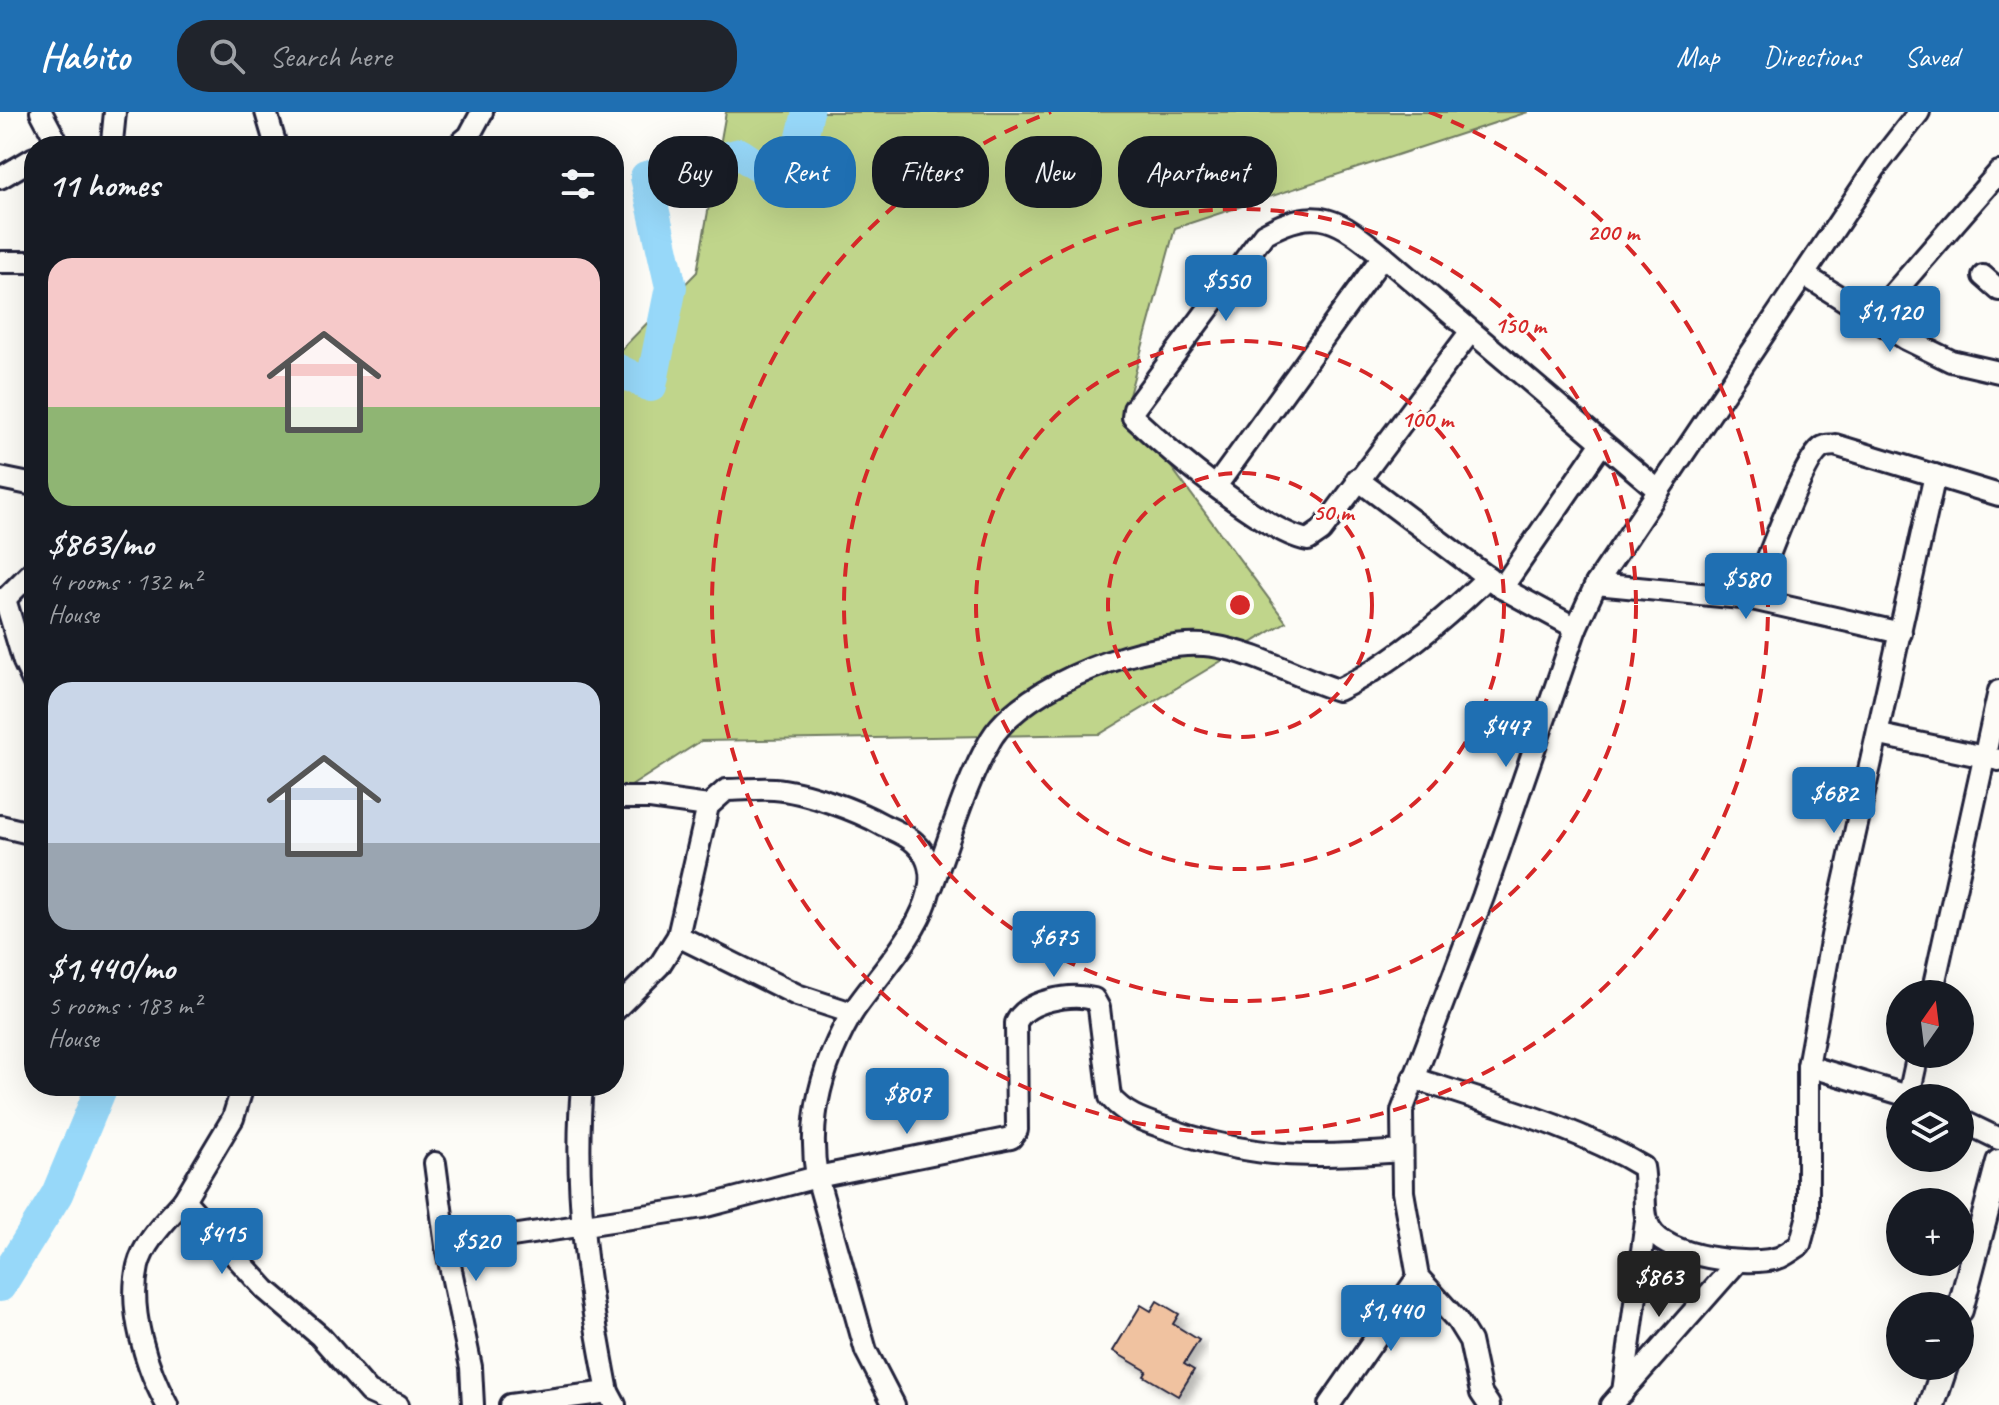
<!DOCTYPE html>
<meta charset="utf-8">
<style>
body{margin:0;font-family:Caveat,sans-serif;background:#20242c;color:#f1f3f6;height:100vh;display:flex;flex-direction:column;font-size:30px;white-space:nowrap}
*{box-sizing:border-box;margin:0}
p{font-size:26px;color:#9ea1a6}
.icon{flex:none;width:44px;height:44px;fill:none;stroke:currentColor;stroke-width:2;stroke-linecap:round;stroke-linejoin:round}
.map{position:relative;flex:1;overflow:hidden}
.side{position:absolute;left:24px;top:24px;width:600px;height:960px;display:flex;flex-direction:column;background:#171b24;border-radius:32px;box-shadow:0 8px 32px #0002}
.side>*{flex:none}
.guide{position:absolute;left:648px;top:24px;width:760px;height:72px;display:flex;gap:16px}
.needle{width:52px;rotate:14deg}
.buttons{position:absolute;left:1886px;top:868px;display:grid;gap:16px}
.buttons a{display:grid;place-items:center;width:88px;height:88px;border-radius:50%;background:#171b24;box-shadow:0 8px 32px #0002;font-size:40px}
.price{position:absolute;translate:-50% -68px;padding:0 18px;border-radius:8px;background:#1f6fb2;color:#fff;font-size:26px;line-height:52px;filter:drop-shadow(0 2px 4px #0008)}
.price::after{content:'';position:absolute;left:50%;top:48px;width:24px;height:18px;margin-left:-12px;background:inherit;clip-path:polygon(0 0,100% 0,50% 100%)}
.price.current{background:#222;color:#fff}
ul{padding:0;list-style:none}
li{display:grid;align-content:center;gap:16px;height:424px;padding:0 24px}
li span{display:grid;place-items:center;height:248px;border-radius:24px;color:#555}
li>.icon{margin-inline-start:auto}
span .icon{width:144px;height:144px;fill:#fffc;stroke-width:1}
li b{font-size:34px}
h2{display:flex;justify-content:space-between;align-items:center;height:96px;padding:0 24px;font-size:34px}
.pill{padding:0 28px;border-radius:32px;background:#171b24;box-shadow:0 8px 32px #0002;font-size:28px;line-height:72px}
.pill.current{background:#1f6fb2;color:#fff}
header{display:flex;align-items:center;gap:48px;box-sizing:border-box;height:112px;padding:0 40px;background:#1f6fb2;color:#fff}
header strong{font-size:38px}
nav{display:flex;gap:44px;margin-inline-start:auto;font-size:28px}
.search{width:560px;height:72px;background:#20242c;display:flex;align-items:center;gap:20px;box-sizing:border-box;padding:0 28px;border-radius:32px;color:#9ea1a6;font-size:30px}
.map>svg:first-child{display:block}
</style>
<header>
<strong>Habito</strong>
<div class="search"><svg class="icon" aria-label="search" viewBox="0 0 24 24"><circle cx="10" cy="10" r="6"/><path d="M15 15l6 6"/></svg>Search here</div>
<nav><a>Map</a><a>Directions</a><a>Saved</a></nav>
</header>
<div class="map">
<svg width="1999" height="1293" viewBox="0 0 1999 1293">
<defs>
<filter id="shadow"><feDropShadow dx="7" dy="7" stdDeviation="4" flood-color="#0004"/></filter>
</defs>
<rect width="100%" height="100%" fill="#fdfcf7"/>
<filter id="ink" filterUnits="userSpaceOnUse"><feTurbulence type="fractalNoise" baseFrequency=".0125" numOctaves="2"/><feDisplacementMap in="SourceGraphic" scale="16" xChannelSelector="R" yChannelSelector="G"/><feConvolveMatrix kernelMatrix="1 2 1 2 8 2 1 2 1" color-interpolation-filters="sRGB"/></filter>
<g filter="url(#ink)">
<path fill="#c0d58b" stroke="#717c63" stroke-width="2" d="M726 0H1528L1175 116 1126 294 1286 510 1100 622 701 629 614 685V245L697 160Z"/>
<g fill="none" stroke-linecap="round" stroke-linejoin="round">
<g stroke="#97d8f9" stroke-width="32">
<path d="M614 256 651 274 671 175 646 65 740 42 790 75 808 0"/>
<path d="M0 1174 57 1082 102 974"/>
</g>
</g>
<path fill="#f0c2a0" stroke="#22223b" stroke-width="2" filter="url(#shadow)" d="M1157 1189 1179 1202 1173 1212 1199 1228 1184 1252 1194 1258 1178 1284 1144 1264 1147 1259 1113 1239 1141 1193 1151 1199Z"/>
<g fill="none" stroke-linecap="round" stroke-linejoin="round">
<defs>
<g id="minor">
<path d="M41 0 59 34"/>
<path d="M266 0 276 34"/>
<path d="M112 30 115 0"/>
<path d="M457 34 469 24 482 0"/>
<path d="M0 66 34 46"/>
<path d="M0 150H34"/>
<path d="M1806 164 1906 227 1951 249 1999 260"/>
<path d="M1983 164 1999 178"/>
<path d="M1874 204 1999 60"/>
<path d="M1471 219 1321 419 1308 428C1264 420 1168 338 1133 305L1134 297 1264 122C1318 92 1339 108 1383 144L1659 379"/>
<path d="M0 366 34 373"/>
<path d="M1357 367 1502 476 1576 516"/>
<path d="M1216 374 1383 144"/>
<path d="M1596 472 1752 487 1901 521"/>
<path d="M1502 476 1602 331"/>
<path d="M0 487H5L24 550 34 571"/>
<path d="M5 487 34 458"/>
<path d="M1752 487C1762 462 1804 344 1823 335 1827 333 1831 334 1835 333L1999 383"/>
<path d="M1880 623 1999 648"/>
<path d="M614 686H650L708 694"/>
<path d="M0 714 34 722"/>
<path d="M932 774C950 726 965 672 991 627 1023 573 1152 524 1213 534 1258 541 1296 565 1338 578 1393 552 1445 507 1488 465"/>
<path d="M678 824 797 883 852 901"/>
<path d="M1932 882 1999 579"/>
<path d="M1413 966C1490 992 1573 1013 1643 1055 1647 1074 1641 1100 1650 1116 1665 1145 1749 1155 1778 1146 1785 1144 1793 1137 1800 1133L1808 1103V954"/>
<path d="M582 974C573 1079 588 1178 608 1280L615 1293"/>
<path d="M1909 983 1918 942"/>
<path d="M1915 986 1808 954 1832 824 1935 363"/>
<path d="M1960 1008 1999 1027"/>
<path d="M435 1051 446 1134 471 1255 473 1293"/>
<path d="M184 1088 233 1006 243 974"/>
<path d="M446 1134 703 1095 817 1065C807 1008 822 953 851 903 874 864 967 779 915 731 907 723 893 718 883 713 857 698 804 679 774 677 758 676 742 678 726 678L708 694 678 824 659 854 614 899"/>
<path d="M1623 1280 1646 1109"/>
<path d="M167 1293C146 1255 128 1198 138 1154 144 1129 168 1107 184 1088L266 1178 320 1224 369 1280 398 1293"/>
<path d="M510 1293 608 1280"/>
<path d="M894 1293 866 1239 817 1065 1011 1026 1017 1018 1016 911C1026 888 1071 881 1094 887L1099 896 1110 985C1126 1004 1145 1009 1168 1017 1252 1047 1312 1046 1400 1039"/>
<path d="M1329 1293 1418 1165"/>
<path d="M1489 1293 1481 1281 1470 1229 1457 1208 1418 1165 1403 1080 1402 999 1483 785 1576 516 1596 472 1876 55 1919 0"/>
<path d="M1611 1293 1738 1149"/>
</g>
<g id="tertiary">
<path d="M1960 1198 1999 1050"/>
<path d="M1932 1293 1945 1254"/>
</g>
</defs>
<use href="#minor" stroke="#22223b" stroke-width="26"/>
<use href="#tertiary" stroke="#22223b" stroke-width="30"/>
<use href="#minor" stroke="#fdfcf7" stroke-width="20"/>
<use href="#tertiary" stroke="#fdfcf7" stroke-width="24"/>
</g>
</g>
<g fill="none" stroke="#d62828" stroke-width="4" stroke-dasharray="14 10">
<circle cx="1240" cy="493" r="132"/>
<circle cx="1240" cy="493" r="264"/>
<circle cx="1240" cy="493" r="396"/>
<path d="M1429 0A528 528 0 1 1 1051 0"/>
</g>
<circle cx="1240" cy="493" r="12" fill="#d62828" stroke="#fdfcf7" stroke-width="4"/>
<g font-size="24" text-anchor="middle" font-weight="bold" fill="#d62828" stroke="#fdfcf7" stroke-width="6" stroke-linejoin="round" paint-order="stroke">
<text x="1613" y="128">200 m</text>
<text x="1520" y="221">150 m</text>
<text x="1427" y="315">100 m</text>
<text x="1333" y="408">50 m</text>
</g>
</svg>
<div class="buttons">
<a><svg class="needle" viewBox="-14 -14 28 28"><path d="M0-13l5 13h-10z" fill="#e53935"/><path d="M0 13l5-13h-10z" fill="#9ea1a6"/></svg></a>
<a><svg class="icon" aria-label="layers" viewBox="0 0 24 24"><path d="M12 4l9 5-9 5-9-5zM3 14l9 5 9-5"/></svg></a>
<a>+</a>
<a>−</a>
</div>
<b class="price" style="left:1226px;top:211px">$550</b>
<b class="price" style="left:1890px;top:242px">$1,120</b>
<b class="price" style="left:1746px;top:509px">$580</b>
<b class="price" style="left:1506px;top:657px">$447</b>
<b class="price" style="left:1834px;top:723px">$682</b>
<b class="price" style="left:1054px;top:867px">$675</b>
<b class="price" style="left:907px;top:1024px">$807</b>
<b class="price" style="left:222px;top:1164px">$415</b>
<b class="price" style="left:476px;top:1171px">$520</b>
<b class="price current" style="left:1659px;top:1207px">$863</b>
<b class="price" style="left:1391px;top:1241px">$1,440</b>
<div class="guide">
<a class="pill">Buy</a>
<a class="pill current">Rent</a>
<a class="pill">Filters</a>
<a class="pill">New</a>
<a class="pill">Apartment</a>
</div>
<section class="side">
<h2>11 homes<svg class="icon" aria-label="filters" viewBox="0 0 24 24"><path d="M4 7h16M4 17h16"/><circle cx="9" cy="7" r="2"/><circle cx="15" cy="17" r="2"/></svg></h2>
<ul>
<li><span style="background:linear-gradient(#f6c9c9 60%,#8fb573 0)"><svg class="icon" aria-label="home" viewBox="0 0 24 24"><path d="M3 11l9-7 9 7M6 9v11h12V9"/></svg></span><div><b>$863/mo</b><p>4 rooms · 132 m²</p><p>House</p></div></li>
<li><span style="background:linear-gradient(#c9d6e8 65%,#9aa5b1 0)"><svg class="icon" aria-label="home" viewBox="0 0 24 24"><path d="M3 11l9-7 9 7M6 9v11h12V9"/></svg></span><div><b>$1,440/mo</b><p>5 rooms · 183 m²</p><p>House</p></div></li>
</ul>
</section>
</div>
